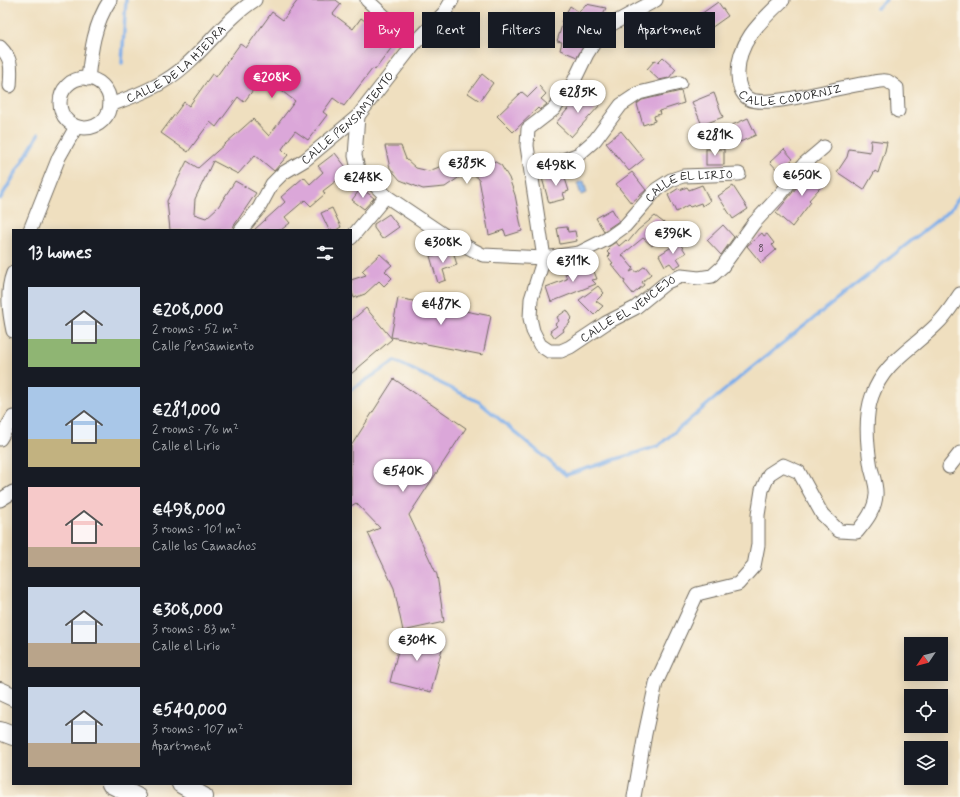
<!DOCTYPE html>
<meta charset="utf-8">
<style>
body{margin:0;font-family:Mynerve,sans-serif;background:#20242c;color:#f1f3f6;height:100vh;display:flex;flex-direction:column;font-size:15px;white-space:nowrap}
*{box-sizing:border-box;margin:0}
p{font-size:13px;color:#9ea1a6}
.icon{flex:none;width:22px;height:22px;fill:none;stroke:currentColor;stroke-width:2;stroke-linecap:round;stroke-linejoin:round}
.map{position:relative;flex:1;overflow:hidden}
.drawer{position:absolute;left:12px;top:229px;width:340px;height:556px;display:flex;flex-direction:column;background:#171b24;border-radius:0px;box-shadow:0 2px 10px #0003}
.drawer>*{flex:none}
.guide{position:absolute;left:364px;top:12px;width:380px;height:36px;display:flex;gap:8px}
.needle{width:26px;rotate:235deg}
.fabs{position:absolute;left:904px;top:637px;display:grid;gap:8px}
.fabs a{display:grid;place-items:center;width:44px;height:44px;border-radius:0px;background:#171b24;box-shadow:0 2px 10px #0003;font-size:20px}
.price{position:absolute;translate:-50% -34px;padding:0 9px;border-radius:14px;background:#fff;color:#222;font-size:13px;line-height:26px;filter:drop-shadow(0 1px 2px #0008)}
.price::after{content:'';position:absolute;left:50%;top:24px;width:12px;height:9px;margin-left:-6px;background:inherit;clip-path:polygon(0 0,100% 0,50% 100%)}
.price.active{background:#db2777;color:#fff}
ul{padding:0;list-style:none}
li{display:flex;align-items:center;gap:12px;height:100px;padding:0 16px}
li span{display:grid;place-items:center;flex:none;width:112px;height:80px;border-radius:0px;color:#555}
li>.icon{margin-inline-start:auto}
span .icon{width:48px;height:48px;fill:#fffc;stroke-width:1}
li b{font-size:17px}
h2{display:flex;justify-content:space-between;align-items:center;height:48px;padding:0 16px;font-size:17px}
.tag{padding:0 14px;border-radius:0px;background:#171b24;box-shadow:0 2px 10px #0003;font-size:14px;line-height:36px}
.tag.active{background:#db2777;color:#fff}
.map>svg:first-child{display:block}
</style>
<div class="map">
<svg width="960" height="797" viewBox="0 0 960 797">
<rect width="100%" height="100%" fill="#fbf7ec"/>
<filter id="ink" filterUnits="userSpaceOnUse"><feTurbulence type="fractalNoise" baseFrequency=".025" numOctaves="2"/><feDisplacementMap in="SourceGraphic" scale="8" xChannelSelector="R" yChannelSelector="G"/><feConvolveMatrix kernelMatrix="1 2 1 2 8 2 1 2 1" color-interpolation-filters="sRGB"/></filter>
<filter id="wash" filterUnits="userSpaceOnUse"><feTurbulence type="fractalNoise" baseFrequency=".012" numOctaves="4" result="noise"/><feDisplacementMap in="SourceGraphic" scale="16" xChannelSelector="R" yChannelSelector="G"/><feGaussianBlur stdDeviation="0.9" result="paint"/><feColorMatrix in="noise" values="0 0 0 0 0 0 0 0 0 0 0 0 0 0 0 0 0 1.4 0 .05"/><feComposite in="paint" operator="in"/></filter>
<g filter="url(#wash)">
<rect width="100%" height="100%" fill="#efdfbf"/>
<path fill="#7eaee9" stroke="#546c8a" d="M584 181 587 193 581 195 577 183Z"/>
<g fill="none" stroke-linecap="round" stroke-linejoin="round">
<g stroke="#7eaee9" stroke-width="3.5">
<path d="M877 8 886 0"/>
<path d="M122 63 126 0"/>
<path d="M0 199 39 134"/>
<path d="M351 390 395 361 479 402 566 475 658 446 750 369 950 210 960 196"/>
</g>
</g>
<g id="blocks">
<g fill="#dba7d9">
<path d="M298 0H336L341 4 333 14 353 29 361 18 395 43 375 70 373 68 344 106 333 98 323 112 327 115 308 140 295 131 282 149 288 155 274 171 255 155 238 174 213 161 195 199 194 214 206 218 218 207 235 181 256 193 231 230H170L167 201 187 161 198 168 253 119 269 136 295 101 263 77 244 102 238 97 216 127 210 122 188 152 161 133 184 102 189 106 212 74 216 77 240 44 246 48 272 12 283 20Z"/>
<path d="M718 2 728 16 711 28 701 14Z"/>
<path d="M586 4 606 8 599 22 577 57 560 50 562 42 557 41 563 22H561L570 6 579 12Z"/>
<path d="M663 57 676 69 669 78 659 80 647 69 655 60 658 62Z"/>
<path d="M482 74 493 83 480 101 468 93Z"/>
<path d="M539 86 546 94 541 99 547 104 540 110 538 108 513 132 497 116 522 92 528 97Z"/>
<path d="M584 90 600 105 571 137 556 123Z"/>
<path d="M681 91 684 103 659 111 660 114 654 116 655 121 643 125 637 104 642 100Z"/>
<path d="M714 93 723 117 702 125 692 102Z"/>
<path d="M748 118 756 135 740 142 732 125Z"/>
<path d="M621 131 644 159 629 171 606 143Z"/>
<path d="M871 140 887 142 885 151 878 173 875 171 864 190 837 172 847 157 849 149 870 152Z"/>
<path d="M385 146H401L406 159 416 168 429 171 467 156H484L501 165 509 178 515 195 522 231 506 236 504 230 489 235 479 179 472 173 461 176 445 187 423 189 400 180 390 168Z"/>
<rect x="706" y="149" width="18" height="16"/>
<path d="M784 149 793 159 779 172 770 162Z"/>
<path d="M335 153 349 171 323 191 325 194 311 206 305 200 285 217 290 223 281 230H254L285 202 281 197 304 177 310 184 323 172 318 166Z"/>
<path d="M579 162 582 171 572 174 570 166Z"/>
<path d="M813 167 828 179 809 200 811 202 792 227 776 213Z"/>
<path d="M563 172 569 191 563 193 565 199 549 203 542 178Z"/>
<path d="M632 172 646 190 631 203 616 184Z"/>
<path d="M702 185 710 201 702 206 701 203 690 207 688 205 676 212 668 195 679 188 680 190 687 187 689 190Z"/>
<path d="M733 186 748 209 733 219 718 196Z"/>
<path d="M361 188 374 198 364 209 352 200Z"/>
<path d="M332 208 341 227 336 230H329L321 213Z"/>
<path d="M612 209 619 221 604 231 596 218Z"/>
<path d="M389 214 399 227 382 239 374 228V224Z"/>
<path d="M655 216 668 226 652 246 643 238 622 255 633 268 630 272 634 270 637 272 645 266 651 274 642 282 644 285 633 294 624 283 625 281 611 264 613 263 608 257 610 255 607 252 610 249 608 247 616 242 619 246 626 240 628 242 638 230Z"/>
<path d="M723 225 734 237 721 255 707 240Z"/>
<path d="M567 227 568 232 575 231 577 241 560 244 557 228Z"/>
<path d="M762 233 764 236 767 234 774 243 772 245 776 250 761 263 747 246Z"/>
<path d="M679 242 686 253 677 258 681 264 674 268 670 263 665 266 659 255Z"/>
<path d="M453 251 457 265 443 270 446 280 438 283 430 256Z"/>
<path d="M380 254 392 265 385 271 392 278 384 286 379 281 365 294 354 298 351 289V280L366 275 362 271Z"/>
<path d="M591 264 597 279 592 280 596 284 551 302 546 287 567 279 565 274Z"/>
<path d="M598 286 604 293 596 301 603 306 594 315 579 300Z"/>
<path d="M398 298 491 316 483 355 391 337Z"/>
<path d="M366 308 392 339 351 374V321Z"/>
<path d="M567 310 572 318 569 321 570 323 563 329 564 331 555 338 550 331 557 326 555 324 559 321 557 317Z"/>
<path d="M394 379 466 428 409 515 437 575 444 622 403 631 394 588 368 533 380 528 356 503 351 506V446Z"/>
<path d="M403 631 444 641 431 692 390 682Z"/>
</g>
</g>
</g>
<g filter="url(#ink)">
<use href="#blocks" fill-opacity="0" stroke="#706a5f" stroke-width="1"/>
<g fill="none" stroke-linecap="round" stroke-linejoin="round">
<defs>
<g id="minor">
<path d="M367 0 414 44"/>
<path id="s1" d="M656 0 603 29 587 54 573 83 554 109 528 129 527 146 544 258 531 299 530 318 533 331 540 345 549 351H561L570 347 606 323 635 308 667 282 681 276 699 278 712 276 722 267 754 223 780 195 804 164 824 147"/>
<path id="s2" d="M783 0C761 21 737 42 738 75 738 83 741 95 749 99 768 109 844 85 869 83 874 82 882 80 887 81 890 82 894 86 897 88L898 111"/>
<path d="M0 47C13 60 11 68 10 86"/>
<circle cx="85" cy="103" r="25"/>
<path d="M88 79C91 51 94 24 110 0"/>
<path id="s3" d="M110 105C129 98 149 91 166 80 200 59 221 22 255 0"/>
<path id="s4" d="M358 116 355 156 358 169 386 196 444 235 483 255 544 258 579 253 607 239 625 226 657 189 671 180 683 176 739 174"/>
<path d="M532 172 579 154 595 140 621 105 639 93 680 83"/>
<path d="M30 230 59 157 76 127"/>
<path id="s5" d="M241 230 259 208 272 184 283 173 305 160 358 116 414 44 445 12 452 0"/>
<path d="M351 238 386 196"/>
<path d="M13 273C6 291 9 312 13 331"/>
<path d="M0 439 13 417"/>
<path d="M949 467 960 453"/>
<path d="M0 500 13 492"/>
<path d="M634 797 645 734 656 683 697 594 738 584 754 566 758 545V515L762 490 769 474 783 465 799 472 822 514 839 531 857 532C866 521 875 510 876 495 877 487 873 476 871 468 867 445 864 418 872 396 884 362 912 349 936 325 946 316 953 304 960 294"/>
</g>
<g id="highway">
<path d="M0 691 13 697"/>
<path d="M0 731 13 736"/>
<path d="M111 784 137 797"/>
<path d="M181 784 204 797"/>
</g>
</defs>
<use href="#minor" stroke="#706a5f" stroke-width="15"/>
<use href="#highway" stroke="#706a5f" stroke-width="20"/>
<use href="#minor" stroke="#fff" stroke-width="13"/>
<use href="#highway" stroke="#fff" stroke-width="18"/>
</g>
</g>
<g text-anchor="middle" stroke-width="3.5" stroke-linejoin="round" paint-order="stroke">
<g font-size="10" fill="#574a56">
<text x="761" y="252">8</text>
</g>
<g font-size="12" fill="#2b2b2b" stroke="#fbf7ec">
<text dy="4" stroke="none"><textPath href="#s3" startOffset="79">CALLE DE LA HIEDRA</textPath></text>
<text dy="4" stroke="none"><textPath href="#s2" startOffset="159">CALLE CODORNIZ</textPath></text>
<text dy="4" stroke="none"><textPath href="#s5" startOffset="157">CALLE PENSAMIENTO</textPath></text>
<text dy="4" stroke="none"><textPath href="#s4" startOffset="437">CALLE EL LIRIO</textPath></text>
<text dy="4" stroke="none"><textPath href="#s1" startOffset="511">CALLE EL VENCEJO</textPath></text>
</g>
</g>
</svg>
<div class="fabs">
<a><svg class="needle" viewBox="-14 -14 28 28"><path d="M0-13l5 13h-10z" fill="#e53935"/><path d="M0 13l5-13h-10z" fill="#9ea1a6"/></svg></a>
<a><svg class="icon" aria-label="locate" viewBox="0 0 24 24"><circle cx="12" cy="12" r="6"/><path d="M12 2v4M12 18v4M2 12h4M18 12h4"/></svg></a>
<a><svg class="icon" aria-label="layers" viewBox="0 0 24 24"><path d="M12 4l9 5-9 5-9-5zM3 14l9 5 9-5"/></svg></a>
</div>
<b class="price active" style="left:272px;top:99px">€208K</b>
<b class="price" style="left:578px;top:114px">€285K</b>
<b class="price" style="left:715px;top:157px">€281K</b>
<b class="price" style="left:467px;top:185px">€385K</b>
<b class="price" style="left:556px;top:187px">€498K</b>
<b class="price" style="left:802px;top:197px">€650K</b>
<b class="price" style="left:363px;top:199px">€248K</b>
<b class="price" style="left:673px;top:255px">€396K</b>
<b class="price" style="left:443px;top:264px">€308K</b>
<b class="price" style="left:573px;top:283px">€311K</b>
<b class="price" style="left:441px;top:326px">€487K</b>
<b class="price" style="left:403px;top:493px">€540K</b>
<b class="price" style="left:417px;top:662px">€304K</b>
<div class="guide">
<a class="tag active">Buy</a>
<a class="tag">Rent</a>
<a class="tag">Filters</a>
<a class="tag">New</a>
<a class="tag">Apartment</a>
</div>
<section class="drawer">
<h2>13 homes<svg class="icon" aria-label="filters" viewBox="0 0 24 24"><path d="M4 7h16M4 17h16"/><circle cx="9" cy="7" r="2"/><circle cx="15" cy="17" r="2"/></svg></h2>
<ul>
<li><span style="background:linear-gradient(#c9d6e8 65%,#8fb573 0)"><svg class="icon" aria-label="home" viewBox="0 0 24 24"><path d="M3 11l9-7 9 7M6 9v11h12V9"/></svg></span><div><b>€208,000</b><p>2 rooms · 52 m²</p><p>Calle Pensamiento</p></div></li>
<li><span style="background:linear-gradient(#a9c7e8 65%,#c2b280 0)"><svg class="icon" aria-label="home" viewBox="0 0 24 24"><path d="M3 11l9-7 9 7M6 9v11h12V9"/></svg></span><div><b>€281,000</b><p>2 rooms · 76 m²</p><p>Calle el Lirio</p></div></li>
<li><span style="background:linear-gradient(#f6c9c9 75%,#b9a48a 0)"><svg class="icon" aria-label="home" viewBox="0 0 24 24"><path d="M3 11l9-7 9 7M6 9v11h12V9"/></svg></span><div><b>€498,000</b><p>3 rooms · 101 m²</p><p>Calle los Camachos</p></div></li>
<li><span style="background:linear-gradient(#c9d6e8 70%,#b9a48a 0)"><svg class="icon" aria-label="home" viewBox="0 0 24 24"><path d="M3 11l9-7 9 7M6 9v11h12V9"/></svg></span><div><b>€308,000</b><p>3 rooms · 83 m²</p><p>Calle el Lirio</p></div></li>
<li><span style="background:linear-gradient(#c9d6e8 70%,#b9a48a 0)"><svg class="icon" aria-label="home" viewBox="0 0 24 24"><path d="M3 11l9-7 9 7M6 9v11h12V9"/></svg></span><div><b>€540,000</b><p>3 rooms · 107 m²</p><p>Apartment</p></div></li>
</ul>
</section>
</div>
